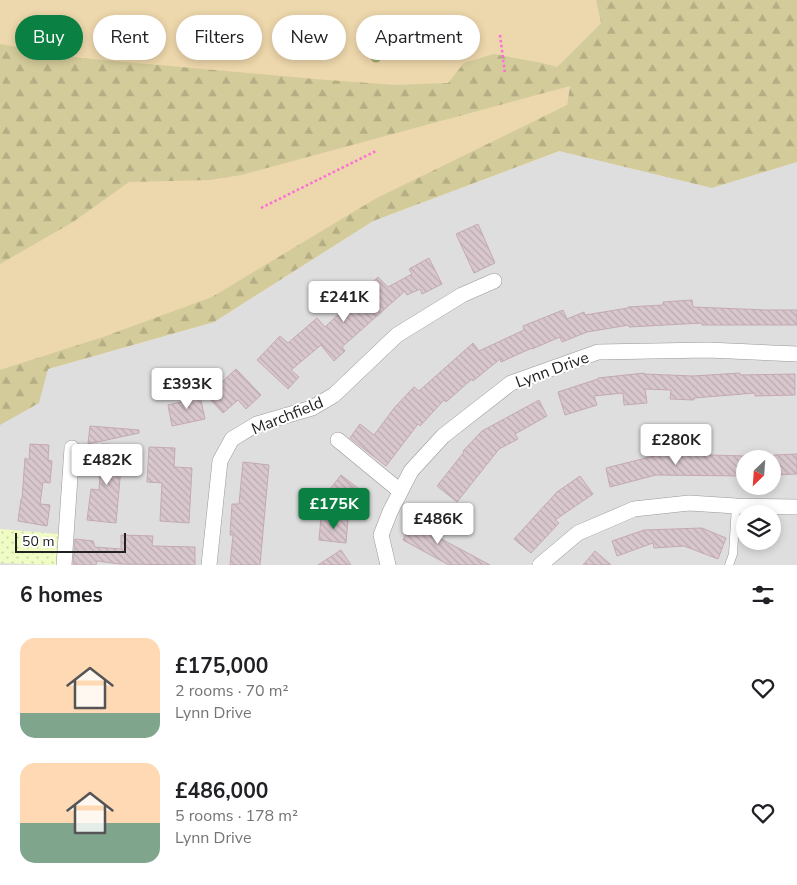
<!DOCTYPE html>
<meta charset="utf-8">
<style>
body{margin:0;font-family:"Nunito Sans",sans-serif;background:#f2f2f2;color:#202124;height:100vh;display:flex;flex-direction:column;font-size:19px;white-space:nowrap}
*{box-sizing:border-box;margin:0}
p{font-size:16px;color:#757577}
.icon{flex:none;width:28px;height:28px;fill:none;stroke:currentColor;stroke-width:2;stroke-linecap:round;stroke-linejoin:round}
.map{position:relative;height:565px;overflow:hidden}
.details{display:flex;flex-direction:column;background:#fff;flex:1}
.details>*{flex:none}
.top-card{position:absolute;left:15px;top:15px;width:500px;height:45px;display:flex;gap:10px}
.needle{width:32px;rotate:205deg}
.buttons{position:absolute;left:736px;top:450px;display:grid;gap:10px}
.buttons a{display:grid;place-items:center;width:45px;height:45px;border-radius:50%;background:#fff;box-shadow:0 2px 8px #0003;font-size:25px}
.scale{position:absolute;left:15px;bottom:12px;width:111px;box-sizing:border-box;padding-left:5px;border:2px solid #212121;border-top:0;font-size:14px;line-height:18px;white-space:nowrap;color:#212121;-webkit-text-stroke:4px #fff;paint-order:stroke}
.price{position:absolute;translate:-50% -42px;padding:0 11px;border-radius:5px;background:#fff;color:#222;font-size:16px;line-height:32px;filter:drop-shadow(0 1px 2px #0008)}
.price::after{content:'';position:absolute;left:50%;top:30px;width:15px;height:11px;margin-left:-8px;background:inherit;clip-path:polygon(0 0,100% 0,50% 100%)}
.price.current{background:#0b8043;color:#fff}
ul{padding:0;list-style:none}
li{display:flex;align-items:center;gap:15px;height:125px;padding:0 20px}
li span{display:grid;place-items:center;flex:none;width:140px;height:100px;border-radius:15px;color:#555}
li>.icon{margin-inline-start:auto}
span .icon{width:60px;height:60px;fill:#fffc;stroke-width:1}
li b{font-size:21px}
h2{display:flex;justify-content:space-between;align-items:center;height:60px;padding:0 20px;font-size:21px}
.chip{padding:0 18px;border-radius:22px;background:#fff;box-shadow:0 2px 8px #0003;font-size:18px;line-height:45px}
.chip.current{background:#0b8043;color:#fff}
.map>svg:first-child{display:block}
</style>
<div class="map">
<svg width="797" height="565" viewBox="0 0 797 565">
<defs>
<pattern id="forest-firs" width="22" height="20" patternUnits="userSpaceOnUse" patternTransform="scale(1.25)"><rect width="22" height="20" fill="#d3cb9a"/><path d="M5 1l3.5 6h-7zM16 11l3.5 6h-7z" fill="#b5ae84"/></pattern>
<pattern id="park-dots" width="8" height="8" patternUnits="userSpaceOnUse" patternTransform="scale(1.25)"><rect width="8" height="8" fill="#effcc4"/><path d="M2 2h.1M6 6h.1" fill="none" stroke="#cdd8a8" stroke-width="1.8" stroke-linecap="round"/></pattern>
<pattern id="building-back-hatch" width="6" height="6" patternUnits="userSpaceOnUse" patternTransform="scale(1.25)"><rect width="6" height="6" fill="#d9c7ce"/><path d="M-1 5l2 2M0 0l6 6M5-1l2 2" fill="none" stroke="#baabb1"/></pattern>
</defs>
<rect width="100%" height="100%" fill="#f2e7e9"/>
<path fill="#dfdedf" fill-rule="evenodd" d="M560 151 712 188 797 162V565H0V387L48 369 214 322 373 221ZM745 459H772V486H745ZM745 514H772V541H745Z"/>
<path fill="#edd7ac" d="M0 0H596L601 23 557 67 570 85 560 151 373 221 214 322 48 369 0 387Z"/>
<path fill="url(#forest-firs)" d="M596 0H797V162L712 188 559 151 373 221 214 322 48 369 39 403 0 425V370L106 336 212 297 375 199 567 105 570 86 241 175 210 180 129 182 73 222 0 264V44L81 58 314 79 396 85 448 83 464 63 494 54 542 63 557 67 601 23Z"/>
<path fill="url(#park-dots)" d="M0 529 58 534 59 561 56 565 0 563Z"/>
<g fill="url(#building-back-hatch)" stroke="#c4a9b4">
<path d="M478 224 495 263 474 273 456 234Z"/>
<path d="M429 258 442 284 422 294 420 289 407 295 405 291 342 347 345 351 334 361 321 345 291 370 299 377 288 389 257 360 280 336 288 343 317 318 325 327 378 277 388 287 412 274 409 269Z"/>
<path d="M692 300 693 307 767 310H797V325H702V323L629 327V325L587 332 562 342 560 337 532 349V348L501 362 500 359 473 381 472 379 446 402 444 400 420 426 418 424 386 466 350 438 360 424 374 435 395 407 414 387 419 391 473 343 479 351 524 330 523 326 563 310 567 319 584 312 585 315 628 308V307L663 305V302Z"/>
<path d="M236 369 261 395 246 409 238 400 223 413 207 396Z"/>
<path d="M644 373V374L693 376 740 373V375L795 374V395L755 396V393L694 398V400L670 399 671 390 645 389 647 403 624 405 623 393 594 396 597 405 565 415 558 392 598 379V378Z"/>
<path d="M199 391 205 419 172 426 168 405 186 401 184 394Z"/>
<path d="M539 400 547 416 515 434 518 439 499 449 457 502 437 486 464 452 463 451 482 431Z"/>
<path d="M90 426 139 430V433L88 444Z"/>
<path d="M30 444 49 445 48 460 52 461 50 483 43 482 40 504 50 505 47 526 18 521 21 499H22L25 458 29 460Z"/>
<path d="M102 444 123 445 116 523 87 520 91 489 99 490Z"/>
<path d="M658 445H677L676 454 745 456V476L656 475 610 487 606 468 658 455Z"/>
<path d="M149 447 175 448 174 467 192 468 189 523 160 521 162 483 147 482Z"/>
<path d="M797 454V474L775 475 774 455Z"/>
<path d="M243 462 269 465 260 565H230L233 535H230L232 504H239Z"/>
<path d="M341 475 359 489 346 507 327 493Z"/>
<path d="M580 476 593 494 555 520 559 523 531 553 514 539 557 492Z"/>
<path d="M321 517 348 519 346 543 319 540Z"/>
<path d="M415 517 438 529 434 535 490 565H449L403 540Z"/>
<path d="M702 528 726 538 718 559 684 546 654 548 653 543 617 556 612 541 644 530Z"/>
<path d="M121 535 153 536 152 546 195 547V565L120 564 97 561 96 565H73L75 539 93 541 95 547 121 549Z"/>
<path d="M341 550 351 565H318Z"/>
<path d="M595 551 611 565H583Z"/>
</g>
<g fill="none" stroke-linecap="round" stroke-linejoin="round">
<defs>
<path id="lane" d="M729 565 733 554 736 506"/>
<g id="street">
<path d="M338 440 400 491"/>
<path d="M64 565 72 448"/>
<path d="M209 565 220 461 232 439 257 424 312 408 334 395 397 335 462 295 494 281"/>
<path d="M388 565 381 535 390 512 411 471 443 436 511 383 598 352 708 350 797 354"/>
<path d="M540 565 578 533 634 509 689 503 736 506 797 507"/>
</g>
</defs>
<use href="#lane" stroke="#989898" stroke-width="9"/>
<use href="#street" stroke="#989898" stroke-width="16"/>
<g stroke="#ff6bd9" stroke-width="2.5" stroke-dasharray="2.5 2.5" stroke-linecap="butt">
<path d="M500 35 505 74"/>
<path d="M261 208 376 151"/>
</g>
<use href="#lane" stroke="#fff" stroke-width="8"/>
<use href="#street" stroke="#fff" stroke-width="15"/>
</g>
<g fill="#a2ac6d">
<circle cx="105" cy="41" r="5.5"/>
<circle cx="146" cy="47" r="5.5"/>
<circle cx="376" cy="57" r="5.5"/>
</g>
<g text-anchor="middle" stroke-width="4" stroke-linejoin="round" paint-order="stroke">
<g font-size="16" fill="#212121" stroke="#fff">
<text transform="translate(552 369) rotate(-20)" y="6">Lynn Drive</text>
<text transform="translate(287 415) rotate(-22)" y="6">Marchfield</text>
</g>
</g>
</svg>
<div class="buttons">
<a><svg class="needle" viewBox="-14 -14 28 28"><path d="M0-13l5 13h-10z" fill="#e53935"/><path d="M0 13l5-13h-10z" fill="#757577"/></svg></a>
<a><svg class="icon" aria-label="layers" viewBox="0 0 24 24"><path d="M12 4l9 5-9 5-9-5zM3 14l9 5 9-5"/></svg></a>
</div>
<div class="scale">50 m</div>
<b class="price" style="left:344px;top:323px">£241K</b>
<b class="price" style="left:187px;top:410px">£393K</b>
<b class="price" style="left:676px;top:466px">£280K</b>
<b class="price" style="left:107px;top:486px">£482K</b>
<b class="price current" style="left:334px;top:530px">£175K</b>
<b class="price" style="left:438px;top:545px">£486K</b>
<div class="top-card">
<a class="chip current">Buy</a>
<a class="chip">Rent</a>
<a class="chip">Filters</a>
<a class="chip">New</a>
<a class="chip">Apartment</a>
</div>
</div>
<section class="details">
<h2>6 homes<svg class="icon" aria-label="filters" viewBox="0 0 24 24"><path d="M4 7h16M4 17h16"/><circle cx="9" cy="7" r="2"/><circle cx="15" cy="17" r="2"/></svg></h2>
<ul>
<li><span style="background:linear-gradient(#ffd9b3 75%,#7fa58c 0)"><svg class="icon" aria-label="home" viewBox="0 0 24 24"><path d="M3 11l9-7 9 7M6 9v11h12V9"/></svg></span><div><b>£175,000</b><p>2 rooms · 70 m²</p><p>Lynn Drive</p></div><svg class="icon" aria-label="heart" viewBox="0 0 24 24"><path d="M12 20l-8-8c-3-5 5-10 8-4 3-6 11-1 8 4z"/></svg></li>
<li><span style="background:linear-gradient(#ffd9b3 60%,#7fa58c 0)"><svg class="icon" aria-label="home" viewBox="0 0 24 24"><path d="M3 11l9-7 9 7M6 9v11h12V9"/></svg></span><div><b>£486,000</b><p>5 rooms · 178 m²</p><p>Lynn Drive</p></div><svg class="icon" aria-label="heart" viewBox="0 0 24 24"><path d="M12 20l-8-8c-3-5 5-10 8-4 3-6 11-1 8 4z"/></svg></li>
</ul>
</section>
